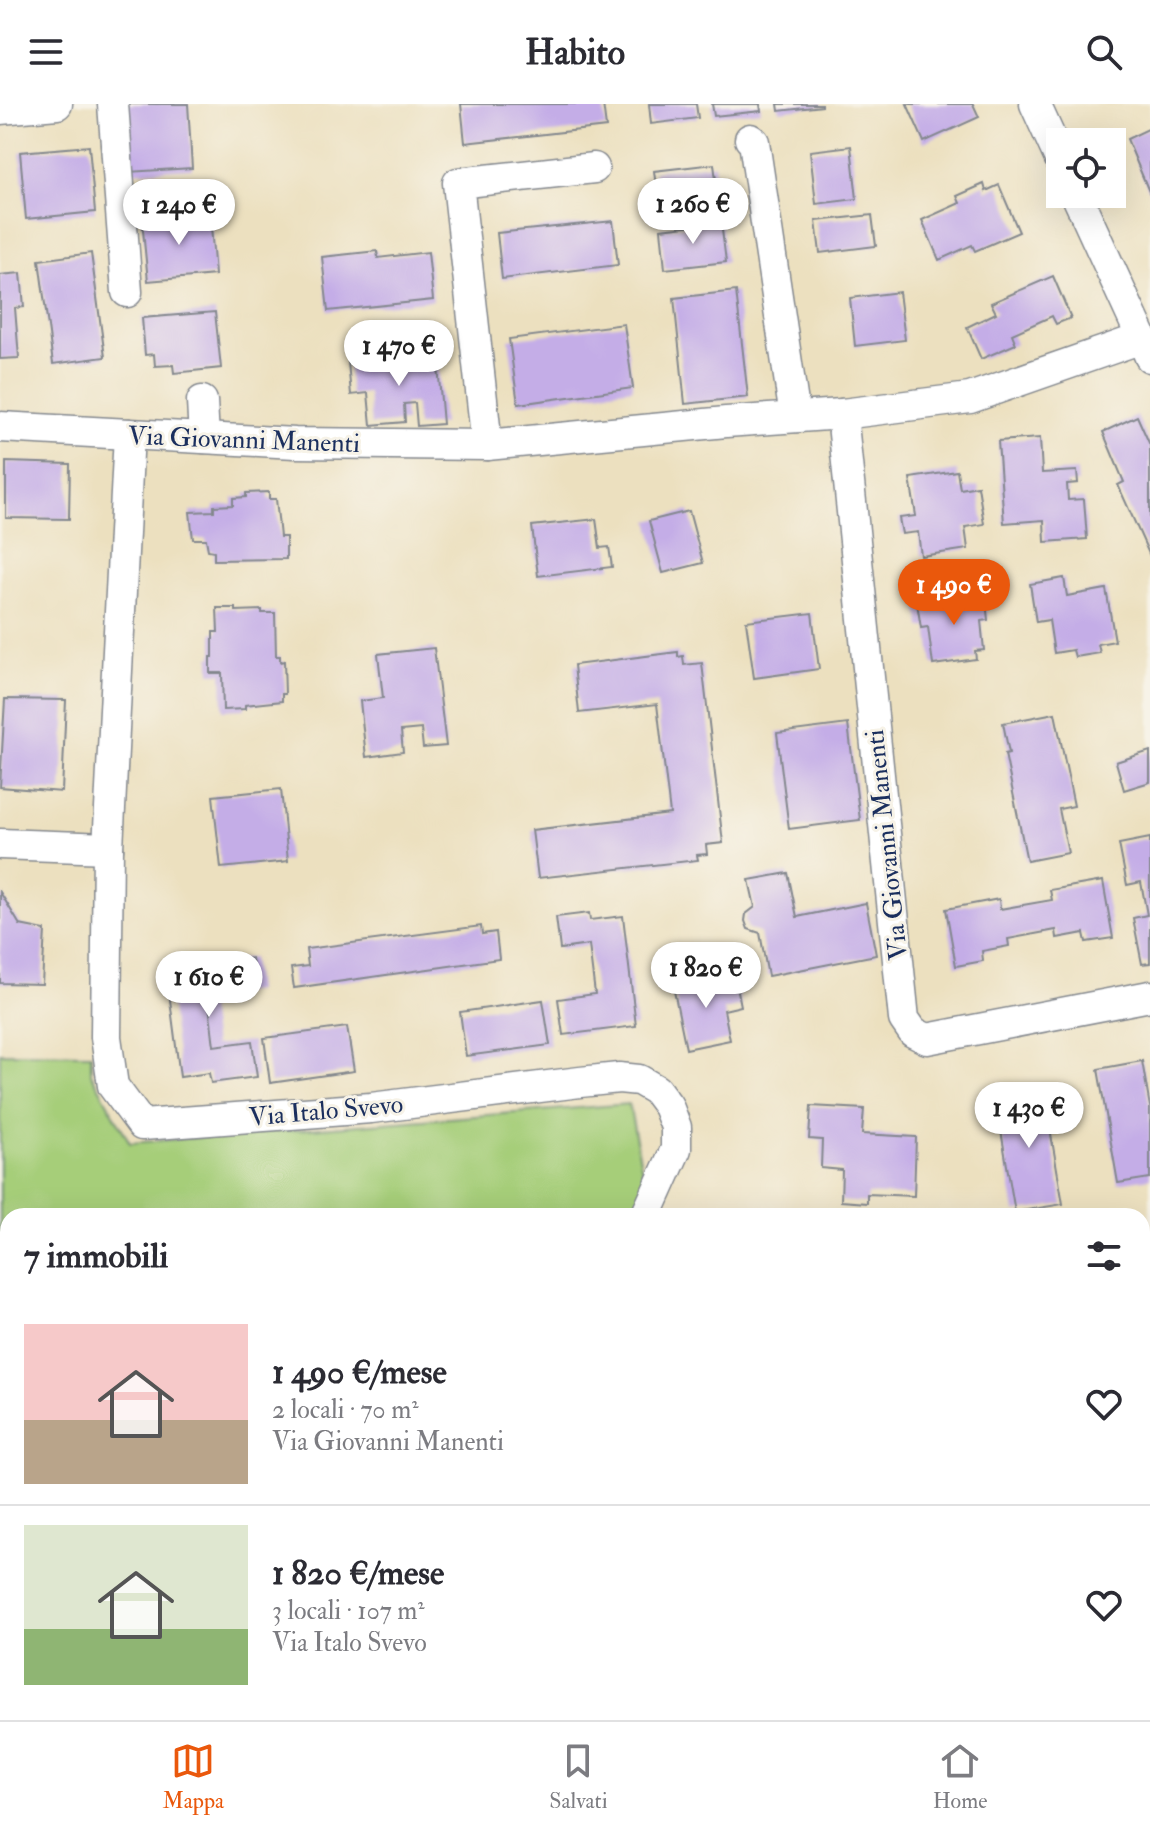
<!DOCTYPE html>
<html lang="it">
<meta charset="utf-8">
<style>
body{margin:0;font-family:"IM FELL Double Pica",serif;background:#f2f2f3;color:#2b2b33;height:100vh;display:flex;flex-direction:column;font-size:30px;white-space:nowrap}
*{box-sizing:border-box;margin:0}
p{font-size:26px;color:#7c7c81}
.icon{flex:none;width:44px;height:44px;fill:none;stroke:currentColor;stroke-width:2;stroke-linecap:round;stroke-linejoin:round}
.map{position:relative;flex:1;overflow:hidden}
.side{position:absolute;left:0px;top:1104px;width:1150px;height:512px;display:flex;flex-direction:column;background:#fff;border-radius:24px 24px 0 0;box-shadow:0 8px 32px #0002}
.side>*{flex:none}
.fabs{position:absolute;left:1046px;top:24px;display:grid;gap:16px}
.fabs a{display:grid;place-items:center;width:80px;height:80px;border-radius:0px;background:#fff;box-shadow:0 8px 32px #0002;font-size:40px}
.price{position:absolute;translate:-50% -68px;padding:0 18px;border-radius:28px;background:#fff;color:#222;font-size:26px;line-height:52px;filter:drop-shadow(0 2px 4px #0008)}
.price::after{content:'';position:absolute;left:50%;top:48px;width:24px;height:18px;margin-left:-12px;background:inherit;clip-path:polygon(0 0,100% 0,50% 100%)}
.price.selected{background:#ea580c;color:#fff}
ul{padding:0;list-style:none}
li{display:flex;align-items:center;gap:24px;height:200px;padding:0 24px}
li+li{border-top:2px solid #e1e1e2}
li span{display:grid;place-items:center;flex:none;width:224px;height:160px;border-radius:0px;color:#555}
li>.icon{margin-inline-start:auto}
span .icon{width:96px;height:96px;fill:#fffc;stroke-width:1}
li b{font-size:34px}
h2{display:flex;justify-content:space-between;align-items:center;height:96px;padding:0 24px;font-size:34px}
header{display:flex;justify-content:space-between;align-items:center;height:104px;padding:0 24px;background:#fff;font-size:36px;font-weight:700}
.tabs{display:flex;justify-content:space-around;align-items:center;height:112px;border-top:2px solid #e1e1e2;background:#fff;font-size:22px;color:#7c7c81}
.tabs a{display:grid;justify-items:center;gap:4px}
.tabs .selected{color:#ea580c}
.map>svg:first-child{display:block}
</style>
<header><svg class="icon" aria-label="menu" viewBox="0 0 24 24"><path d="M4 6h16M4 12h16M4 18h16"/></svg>Habito<svg class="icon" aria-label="search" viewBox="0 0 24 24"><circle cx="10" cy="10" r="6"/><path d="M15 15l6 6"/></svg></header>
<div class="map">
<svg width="1150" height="1616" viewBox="0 0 1150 1616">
<rect width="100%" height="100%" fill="#f7f3e8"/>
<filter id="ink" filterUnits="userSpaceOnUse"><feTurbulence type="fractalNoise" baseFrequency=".0125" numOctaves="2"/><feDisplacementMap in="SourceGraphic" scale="16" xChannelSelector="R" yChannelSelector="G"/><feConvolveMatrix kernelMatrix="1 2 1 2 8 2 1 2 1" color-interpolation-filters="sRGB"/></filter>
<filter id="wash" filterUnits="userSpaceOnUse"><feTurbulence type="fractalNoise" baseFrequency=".006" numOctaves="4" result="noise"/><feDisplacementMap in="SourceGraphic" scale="32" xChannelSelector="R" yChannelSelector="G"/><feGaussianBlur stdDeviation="1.8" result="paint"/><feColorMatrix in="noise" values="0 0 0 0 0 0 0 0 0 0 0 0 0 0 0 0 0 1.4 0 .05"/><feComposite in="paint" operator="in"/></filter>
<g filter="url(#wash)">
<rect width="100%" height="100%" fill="#ece0bf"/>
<path fill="#d8d7f8" d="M0 1222 8 1225V1552H0Z"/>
<g fill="#a6ce79" stroke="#607e6c" stroke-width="2">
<path d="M0 949 91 950V969L130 1039 629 1000 651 1112H8V1138L0 1136Z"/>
<path d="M1150 1320V1616H1110L1094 1608H1142V1322Z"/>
<path d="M593 1608H831L846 1616H594Z"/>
</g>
<g id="blocks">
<g fill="#c4ade7">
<path d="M123 0H188L192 64 128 68Z"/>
<path d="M461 0H603L606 23 465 39Z"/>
<path d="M649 0H696L698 14 651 20Z"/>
<path d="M712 0H760L761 7 714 12Z"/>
<path d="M778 0H822V2L779 7Z"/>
<path d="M907 0H973L979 13 924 38Z"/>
<path d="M1150 24V90L1127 35Z"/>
<path d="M89 42 95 108 26 115 20 48Z"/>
<path d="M851 42 857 95 816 100 810 47Z"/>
<path d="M714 60 719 100 659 107 654 67Z"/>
<path d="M984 80 986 87 999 81 1019 128 975 147 972 141 939 156 922 116 960 99 957 92Z"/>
<path d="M210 110 215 171 148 177 142 116Z"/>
<path d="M872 111 876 142 820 149 816 117Z"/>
<path d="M613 117 618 161 502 175 497 129Z"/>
<path d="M721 118 726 158 665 165 661 125Z"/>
<path d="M377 147 378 154 428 148 433 196 328 207 322 153Z"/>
<path d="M91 149 105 253 53 260 39 156Z"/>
<path d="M21 169 24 203 15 204 19 254 0 255V171Z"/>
<path d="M1053 172 1071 214 1056 220 1052 212 1012 230 1016 240 981 255 967 223 996 209 991 199Z"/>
<path d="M736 187 748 293 685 300 674 194Z"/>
<path d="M899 188 905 236 855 242 850 194Z"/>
<path d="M215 208 221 264 174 269 173 261 155 262 154 250 145 251 142 214Z"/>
<path d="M624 220 633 284 518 300 509 235Z"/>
<path d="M437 250 443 320 417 322 415 299 404 300 405 318 371 321 368 289 351 291 348 258Z"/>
<path d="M1137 312 1150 341V452L1118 381 1124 378 1103 328Z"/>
<path d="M1040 334 1042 369 1077 367 1078 379 1067 380 1068 396 1084 395 1087 435 1045 438 1044 416 1004 419 998 337Z"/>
<path d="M6 358 70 360 69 415 6 414Z"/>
<path d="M957 367 960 385 978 382 984 420 965 423 968 445 921 452 918 428 902 430 899 414 916 412 910 374Z"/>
<path d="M269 388V395H276L280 433H286V455L214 456V447L208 446 206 435H193L190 408 214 407V402L233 401V394L246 393V389Z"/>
<path d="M689 407 703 459 663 469 649 417Z"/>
<path d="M596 415 600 444 609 443 612 463 538 472 532 422Z"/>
<path d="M1064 474 1067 492 1106 485 1115 537 1098 540 1100 549 1075 553 1073 546 1054 549 1049 516 1036 518 1030 480Z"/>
<path d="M985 489 988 516 981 517 984 546 975 547 976 555 933 561 928 523 921 524 917 499Z"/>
<path d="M217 504H236V507L262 506V509H275L276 552H280V558L284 557 285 590H282V597L245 601V605L223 606 222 569H210V553H213V528H218Z"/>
<path d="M812 509 819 565 754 574 746 517Z"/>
<path d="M434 544 446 642 423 644 421 625 401 627 403 648 366 653 360 597 383 594 378 550Z"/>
<path d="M678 548V553L683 552 684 561 702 559 723 739 706 741 707 750 697 751 698 756 538 774 532 726 670 710 657 600 579 609 574 561Z"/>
<path d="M5 595 66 596 62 688 0 683Z"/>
<path d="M1055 609 1074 702 1059 705 1068 749 1027 757 1005 650 1009 649 1003 619Z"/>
<path d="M848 620 860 716 789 725 777 629Z"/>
<path d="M1150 647V678L1124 686 1116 658Z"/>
<path d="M281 685 288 757 221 764 213 692Z"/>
<path d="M1150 734V859L1142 860 1133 814 1147 811 1141 778 1127 781 1119 740Z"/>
<path d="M788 769 797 813 866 799 876 851 768 872 760 829 748 825 745 817 746 810 755 803 749 776Z"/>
<path d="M1103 777 1113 834 1086 838 1084 829 1057 834 1056 826 1008 835 1009 842 982 847 983 857 956 862 946 805 999 795 1000 805 1052 796 1050 786Z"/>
<path d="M0 788 20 821 45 826 42 880 0 879Z"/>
<path d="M589 809 590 816 623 812 636 922 563 931 558 895 595 890 589 841 560 845 556 813Z"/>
<path d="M481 822 482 830 496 828 499 855 294 884 291 864 308 862 306 845Z"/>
<path d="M252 854 256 887 208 893 214 942 252 937 257 973 211 979 209 969 180 973 166 865Z"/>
<path d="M735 872 741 902 724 906 730 936 686 945 673 882Z"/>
<path d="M543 896 550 941 466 952 460 908Z"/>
<path d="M347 923 354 967 270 979 264 934Z"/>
<path d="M1142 957 1150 1003V1074L1118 1079 1098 965Z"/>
<path d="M1043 984 1063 1100 1015 1108 995 992Z"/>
<path d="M811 1002 864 1005 862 1030 916 1033 914 1092 867 1090V1099L841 1097 842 1066 821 1064 822 1036 809 1035Z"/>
<path d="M1150 1170V1232L1142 1233V1184H1146L1144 1171Z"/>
</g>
</g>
</g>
<g filter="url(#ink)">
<use href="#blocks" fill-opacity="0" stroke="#84888e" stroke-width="2"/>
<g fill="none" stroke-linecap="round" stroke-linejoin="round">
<defs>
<path id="lane" d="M0 1523H8"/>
<g id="street">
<path d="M113 0 127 188"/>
<path d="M1035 0 1060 55"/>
<path d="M0 5 57 0"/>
<path d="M750 35 754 38 795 313"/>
<path d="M1076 90 1142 234"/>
<path d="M202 297 204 334"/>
<path d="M842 310 904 915 913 928 927 935 1150 892"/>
<path d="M0 323 295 339 487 341 726 318 842 310 970 294 1142 234 1150 253"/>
<path d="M129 330 108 744 106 933 113 982 142 1021 371 1004 580 978 619 974 639 976 656 986 668 1002 676 1023V1045L646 1112"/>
<path d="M487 341 458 79 594 64"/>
<path d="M0 740 108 744"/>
<path d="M1142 1306 1150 1304"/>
</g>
<g id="secondary">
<path d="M0 1177 8 1180"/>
<path d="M1020 1608 1037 1616"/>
</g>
</defs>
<use href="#lane" stroke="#84888e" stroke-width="17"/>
<use href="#street" stroke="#84888e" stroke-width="33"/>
<use href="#secondary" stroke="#84888e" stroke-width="45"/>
<use href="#lane" stroke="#fff" stroke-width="14"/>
<use href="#street" stroke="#fff" stroke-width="30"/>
<use href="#secondary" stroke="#fff" stroke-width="42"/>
</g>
</g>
<g text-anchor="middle" stroke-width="6" stroke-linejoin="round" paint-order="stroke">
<g font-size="26" fill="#1b2f5e" stroke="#f7f3e8">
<text transform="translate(244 335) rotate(2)" y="9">Via Giovanni Manenti</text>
<text transform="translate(886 741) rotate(-96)" y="9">Via Giovanni Manenti</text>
<text transform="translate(326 1006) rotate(-5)" y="9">Via Italo Svevo</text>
</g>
</g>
</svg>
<div class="fabs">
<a><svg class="icon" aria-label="locate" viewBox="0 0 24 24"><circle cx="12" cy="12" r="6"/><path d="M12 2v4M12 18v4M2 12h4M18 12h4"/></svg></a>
</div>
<b class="price" style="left:693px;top:142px">1 260 €</b>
<b class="price" style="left:179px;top:143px">1 240 €</b>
<b class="price" style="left:399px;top:284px">1 470 €</b>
<b class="price selected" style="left:954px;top:523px">1 490 €</b>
<b class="price" style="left:706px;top:906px">1 820 €</b>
<b class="price" style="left:209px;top:915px">1 610 €</b>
<b class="price" style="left:1029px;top:1046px">1 430 €</b>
<section class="side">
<h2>7 immobili<svg class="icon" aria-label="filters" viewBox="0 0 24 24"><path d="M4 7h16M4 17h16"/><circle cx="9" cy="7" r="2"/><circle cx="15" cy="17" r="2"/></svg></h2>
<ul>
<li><span style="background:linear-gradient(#f6c9c9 60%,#b9a48a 0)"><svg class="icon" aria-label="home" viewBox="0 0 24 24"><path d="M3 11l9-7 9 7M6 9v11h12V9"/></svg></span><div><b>1 490 €/mese</b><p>2 locali · 70 m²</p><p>Via Giovanni Manenti</p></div><svg class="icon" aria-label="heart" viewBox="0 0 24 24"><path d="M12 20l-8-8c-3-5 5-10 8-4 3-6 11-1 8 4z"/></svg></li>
<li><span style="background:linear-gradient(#dfe7d0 65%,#8fb573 0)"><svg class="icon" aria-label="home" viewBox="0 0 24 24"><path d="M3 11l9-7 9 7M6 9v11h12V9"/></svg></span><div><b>1 820 €/mese</b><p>3 locali · 107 m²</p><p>Via Italo Svevo</p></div><svg class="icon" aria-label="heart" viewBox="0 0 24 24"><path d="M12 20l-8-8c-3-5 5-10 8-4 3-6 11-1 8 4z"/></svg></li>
</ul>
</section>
</div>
<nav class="tabs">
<a class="selected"><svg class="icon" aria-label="map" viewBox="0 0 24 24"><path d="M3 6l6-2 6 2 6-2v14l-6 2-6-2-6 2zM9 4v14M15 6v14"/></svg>Mappa</a>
<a><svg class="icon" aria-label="saved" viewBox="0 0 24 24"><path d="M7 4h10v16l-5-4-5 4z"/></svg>Salvati</a>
<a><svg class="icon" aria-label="home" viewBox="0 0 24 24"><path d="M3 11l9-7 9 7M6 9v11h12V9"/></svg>Home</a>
</nav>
